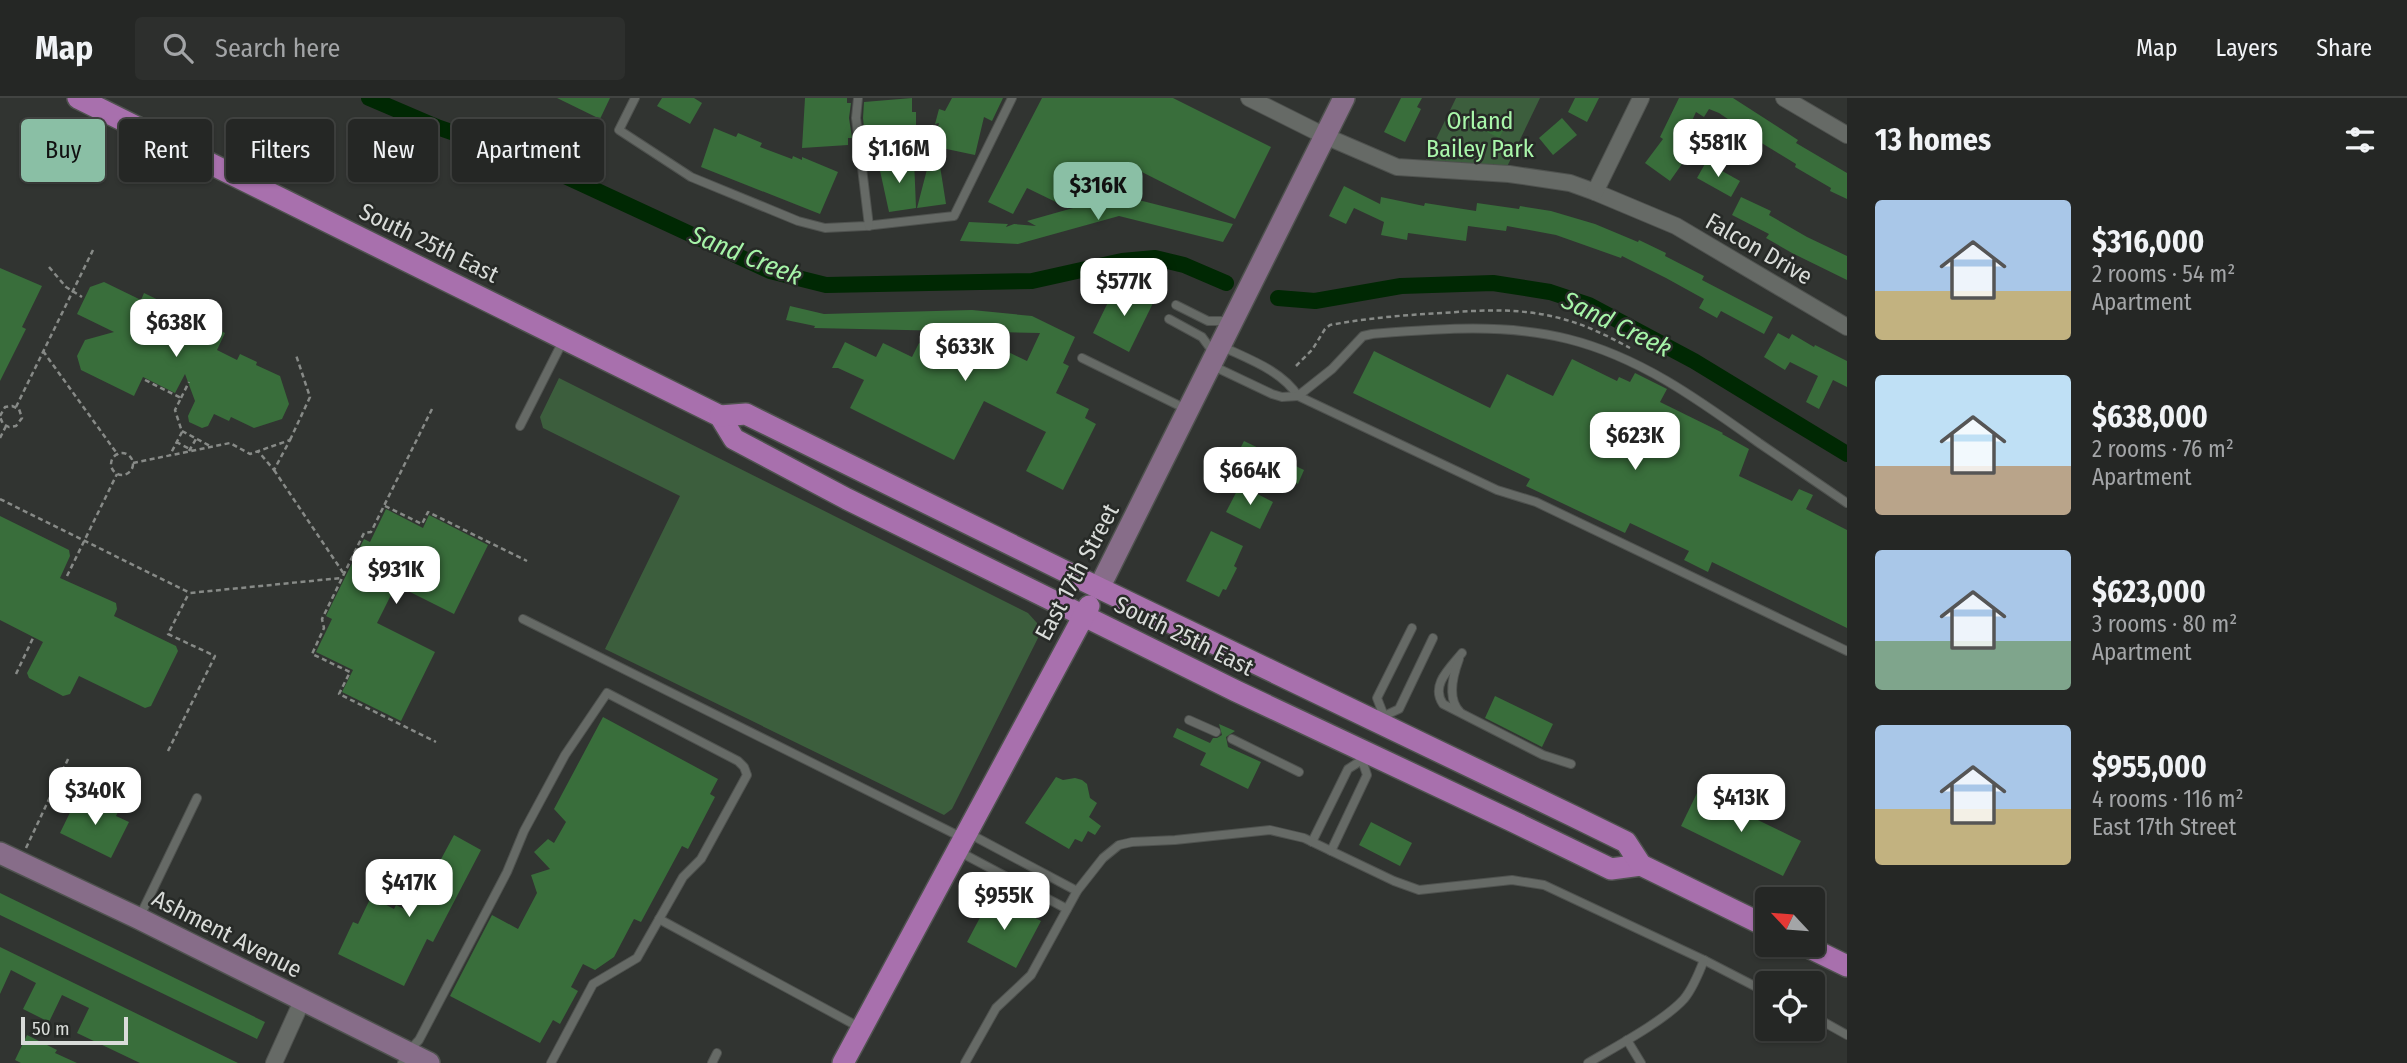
<!DOCTYPE html>
<meta charset="utf-8">
<style>
body{margin:0;font-family:"Fira Sans Condensed",sans-serif;background:#2d2f2d;color:#f1f3f6;height:100vh;display:flex;flex-direction:column;font-size:26px;white-space:nowrap}
*{box-sizing:border-box;margin:0}
p{font-size:23px;color:#a3a5a7}
.icon{flex:none;width:38px;height:38px;fill:none;stroke:currentColor;stroke-width:2;stroke-linecap:round;stroke-linejoin:round}
.map{position:relative;flex:1;overflow:hidden}
.side{display:flex;flex-direction:column;background:#252725;width:560px}
.side>*{flex:none}
.top-card{position:absolute;left:21px;top:21px;width:665px;height:63px;display:flex;gap:14px}
.needle{width:46px;rotate:296deg}
.controls{position:absolute;left:1755px;top:789px;display:grid;gap:14px}
.controls a{display:grid;place-items:center;width:70px;height:70px;border-radius:7px;background:#252725;box-shadow:0 2px 5px #0004,0 0 0 2px #424442;font-size:35px}
.scale{position:absolute;left:21px;bottom:18px;width:107px;box-sizing:border-box;padding-left:7px;border:4px solid #d9dcd9;border-top:0;font-size:19px;line-height:24px;white-space:nowrap;color:#d9dcd9;-webkit-text-stroke:5px #272a27;paint-order:stroke}
.price{position:absolute;translate:-50% -60px;padding:0 16px;border-radius:14px;background:#fff;color:#222;font-size:23px;line-height:46px;filter:drop-shadow(0 2px 4px #0008)}
.price::after{content:'';position:absolute;left:50%;top:42px;width:21px;height:16px;margin-left:-10px;background:inherit;clip-path:polygon(0 0,100% 0,50% 100%)}
.price.on{background:#8abfa5;color:#111}
ul{padding:0;list-style:none}
li{display:flex;align-items:center;gap:21px;height:175px;padding:0 28px}
li span{display:grid;place-items:center;flex:none;width:196px;height:140px;border-radius:7px;color:#555}
li>.icon{margin-inline-start:auto}
span .icon{width:84px;height:84px;fill:#fffc;stroke-width:1}
li b{font-size:30px}
h2{display:flex;justify-content:space-between;align-items:center;height:84px;padding:0 28px;font-size:30px}
.chip{padding:0 24px;border-radius:7px;background:#252725;box-shadow:0 2px 5px #0004,0 0 0 2px #424442;font-size:24px;line-height:63px}
.chip.on{background:#8abfa5;color:#111}
header{display:flex;align-items:center;gap:42px;box-sizing:border-box;height:98px;padding:0 35px;background:#252725;border-bottom:2px solid #424442}
header strong{font-size:33px}
nav{display:flex;gap:38px;margin-inline-start:auto;font-size:24px}
.search{width:490px;height:63px;background:#2d2f2d;display:flex;align-items:center;gap:18px;box-sizing:border-box;padding:0 24px;border-radius:7px;color:#a3a5a7;font-size:26px}
main{display:flex;flex:1;min-height:0}
.map>svg:first-child{display:block}
</style>
<header>
<strong>Map</strong>
<div class="search"><svg class="icon" aria-label="search" viewBox="0 0 24 24"><circle cx="10" cy="10" r="6"/><path d="M15 15l6 6"/></svg>Search here</div>
<nav><a>Map</a><a>Layers</a><a>Share</a></nav>
</header>
<main>
<div class="map">
<svg width="1847" height="965" viewBox="0 0 1847 965">
<rect width="100%" height="100%" fill="#313431"/>
<g fill="#3c5e3d">
<path d="M1456 0H1540L1504 75 1422 70Z"/>
<path d="M559 280 1028 515 1037 525 1038 540 952 711 944 717 605 551 680 398 543 330 540 319Z"/>
</g>
<g fill="none" stroke-linecap="round" stroke-linejoin="round">
<g stroke="#002803" stroke-width="16">
<path d="M369 0 437 29 526 60 770 173 826 187 1032 183 1122 163 1155 160 1184 167 1226 185"/>
<path d="M1278 200 1315 203 1401 188 1493 185 1550 194 1589 207 1694 263 1847 356"/>
</g>
</g>
<g fill="#396e3b">
<path d="M557 0H610L600 21Z"/>
<path d="M662 0H694L702 5 690 26 657 8Z"/>
<path d="M805 0H847V5H851L849 20 852 40H848V47L802 50Z"/>
<path d="M912 0V14H916V27H913V38L865 39 863 20 864 4Z"/>
<path d="M952 0H1003L992 23 984 19 975 57 937 49 946 106 917 110 939 25 935 26 939 11 945 13Z"/>
<path d="M1042 0H1173L1271 49 1235 121 1126 66 1110 96 1074 78 1060 106 1027 90 1013 116 988 104Z"/>
<path d="M1401 0H1422L1417 9 1421 11 1405 44 1384 34Z"/>
<path d="M1575 0H1599L1587 24 1568 14Z"/>
<path d="M1679 0H1733L1798 42 1796 45 1847 75V101L1830 93 1831 90 1795 69 1796 66 1755 41 1752 45 1740 38 1744 32 1719 15 1709 11 1704 19 1696 14 1684 40 1691 43 1680 65 1682 66 1670 83 1645 65 1663 41 1660 39Z"/>
<path d="M1495 15 1509 22 1499 40 1485 33Z"/>
<path d="M1562 20 1577 37 1553 57 1539 40Z"/>
<path d="M714 30 736 39 738 35 762 45 760 49 792 61 793 58 802 62V59L838 74 820 116 701 69Z"/>
<path d="M914 61 916 110 889 114 879 68Z"/>
<path d="M1706 64 1740 83 1731 99 1697 80Z"/>
<path d="M1344 88 1380 106 1381 99 1424 108 1425 105 1476 113 1477 105 1519 111 1520 108 1551 113 1595 126 1638 144 1639 142 1666 155 1665 158 1704 178 1702 182 1773 219 1764 236 1721 213 1717 220 1699 210 1704 201 1666 180 1622 158 1621 160 1556 137 1507 128 1506 133 1468 128 1466 143 1408 135 1407 142 1381 137 1384 124 1354 110 1346 126 1329 118Z"/>
<path d="M1119 97 1233 126 1223 144 1119 118 1018 146 960 143 969 124 1008 126 1006 129 1014 126 1036 128 1027 123Z"/>
<path d="M1741 99 1771 113 1769 117 1807 139 1847 158V182L1792 155 1766 140 1769 136 1732 117Z"/>
<path d="M0 170 42 188 22 229 26 231 0 283Z"/>
<path d="M104 184 141 202 144 195 181 213 186 212 197 217 198 222 225 235 217 252 237 262 240 256 257 264 256 267 280 278 289 306 282 321 254 330 231 319 229 323 214 316 208 328 202 330 189 324 188 318 195 303 185 276 175 295 143 279 134 298 81 272 77 258 85 242 114 234 77 216 90 189Z"/>
<path d="M1137 192 1155 201 1129 254 1093 235 1113 194Z"/>
<path d="M790 208 824 216 972 212 1032 218 1075 239 1063 265 1069 268 1056 295 1089 311 1085 320 1096 326 1063 392 1026 373 1046 334 984 303 954 362 850 310 864 282 838 270H832L845 244 876 259 883 245 912 259 919 245 952 261 959 248 989 262 996 248 1027 263 1040 235 814 230 815 228 786 222Z"/>
<path d="M1778 235 1789 241 1792 236 1814 249 1815 247 1847 263V289L1833 282 1819 311 1806 304 1818 278 1790 264 1785 272 1764 259Z"/>
<path d="M1374 253 1490 310 1507 276 1553 298 1572 261 1617 283 1619 279 1630 284 1635 275 1667 291 1660 304 1723 335 1722 336 1749 351 1739 378 1792 403 1799 391 1813 397 1806 411 1847 432V530L1712 464 1708 474 1684 462 1689 453 1630 425 1625 435 1526 388 1530 381 1353 295Z"/>
<path d="M1244 343 1304 372 1298 386 1237 357Z"/>
<path d="M1240 387 1273 404 1260 431 1226 414Z"/>
<path d="M386 411 423 430 429 417 488 447 454 516 396 487 377 525 435 554 401 623 342 594 353 572 316 554 332 521 326 518 364 441 370 444Z"/>
<path d="M0 418 69 452 70 458 60 480 116 505 117 511 114 518 176 548 178 553 151 608 145 610 79 578 70 596 63 598 29 580 27 575 43 544 0 522Z"/>
<path d="M1211 433 1243 448 1234 468 1237 470 1226 492 1223 491 1219 499 1186 483Z"/>
<path d="M1495 598 1553 626 1542 649 1485 620Z"/>
<path d="M603 619 718 681 710 696 715 699 688 751 682 748 641 824 634 821 614 859 595 872 583 866 571 889 578 893 560 926 553 922 540 945 450 898 492 817 518 831 537 795 531 777 550 771 534 754 548 741 554 745 566 724 554 711Z"/>
<path d="M1219 626 1235 633 1226 639 1228 649 1261 664 1248 691 1200 667 1206 655 1173 639 1177 630 1210 645 1213 640H1217L1222 637Z"/>
<path d="M1056 679 1063 682 1075 680 1082 682 1087 686 1090 700 1097 705 1089 719 1101 728 1095 737 1088 733 1082 744 1075 741 1069 751 1025 725Z"/>
<path d="M1698 693 1801 743 1783 778 1681 728Z"/>
<path d="M78 698 96 707 98 704 118 714 116 718 129 724 111 760 60 735Z"/>
<path d="M1371 724 1412 745 1400 768 1359 747Z"/>
<path d="M454 737 481 752 433 844 427 841 404 888 338 856 353 824 358 826 371 799 394 811 396 807 412 815Z"/>
<path d="M0 795 265 924 257 941 0 817Z"/>
<path d="M992 797 1041 823 1016 870 967 844Z"/>
<path d="M0 849 199 946 238 965H140L77 935 89 910 62 897 49 924 23 911 36 885 11 872 0 896Z"/>
<path d="M27 937 57 952 55 955 77 965H21L15 962Z"/>
</g>
<g fill="none" stroke-linecap="round" stroke-linejoin="round">
<defs>
<g id="lane">
<path d="M635 0 619 32 691 79 798 123 825 130 865 128 954 118 1012 0"/>
<path d="M858 0 856 20 869 128"/>
<path d="M1176 207 1208 223H1228"/>
<path d="M1169 221 1202 239 1213 254"/>
<path d="M1221 248C1248 261 1281 272 1298 298L1497 392 1536 404 1847 553"/>
<path d="M1082 260 1186 311"/>
<path d="M1211 267 1272 296 1282 299 1298 298 1332 271 1363 238 1372 236C1436 231 1505 225 1568 241 1640 259 1699 302 1759 345 1788 365 1818 385 1847 405"/>
<path d="M520 328 563 243"/>
<path d="M523 521 963 740"/>
<path d="M1462 555C1450 570 1430 587 1443 606L1543 657 1571 666"/>
<path d="M1459 561C1453 577 1447 601 1460 614"/>
<path d="M1384 618 1377 600 1412 530"/>
<path d="M1189 622 1216 634"/>
<path d="M1381 624 1384 618 1399 611 1433 540"/>
<path d="M1232 641 1299 674"/>
<path d="M968 735 1077 793"/>
<path d="M1312 744 1348 671 1362 662 1365 655"/>
<path d="M958 753 1067 811"/>
<path d="M1331 753 1367 677 1362 662"/>
<path d="M140 818 197 700"/>
<path d="M659 821 859 929"/>
<path d="M1813 918 1847 937"/>
<path d="M1627 942 1641 965"/>
<path d="M402 965 407 955 419 942 507 774 524 733 565 657 607 595 738 663 744 669 747 677 701 761 683 779 637 860 593 886 551 965"/>
<path d="M712 965 717 955"/>
<path d="M965 965 996 910 1031 877 1077 793 1103 760 1119 747 1132 744 1175 742 1270 732 1304 740 1394 783 1419 792 1512 782 1544 787 1704 862 1768 895"/>
<path d="M1588 965C1615 949 1664 923 1684 901 1693 890 1699 875 1704 862"/>
</g>
<g id="street">
<path d="M1249 0 1325 38 1397 69 1509 76 1570 85 1595 94 1676 128 1847 229"/>
<path d="M1784 0 1847 37"/>
<path d="M1595 94 1641 0"/>
<path d="M274 965 302 903"/>
</g>
<g id="secondary">
<path d="M1099 490 1344 0"/>
<path d="M0 755 138 820 429 965"/>
</g>
<g id="primary">
<path d="M78 0 720 318 734 341 847 401 1236 593 1512 723 1611 771 1641 767"/>
<path d="M720 318 746 316 1099 490 1573 718 1626 744 1641 767 1768 829"/>
<path d="M1804 847 1847 868"/>
<path d="M843 965 1089 508"/>
</g>
</defs>
<use href="#lane" stroke="#4f524f" stroke-width="10"/>
<use href="#street" stroke="#4f524f" stroke-width="18"/>
<use href="#secondary" stroke="#4f524f" stroke-width="24"/>
<use href="#primary" stroke="#4f524f" stroke-width="24"/>
<g stroke="#878a87" stroke-width="2.5" stroke-dasharray="5 3.5" stroke-linecap="butt">
<path d="M49 169 66 189 82 199"/>
<path d="M43 253 118 357"/>
<path d="M1296 268 1312 252 1325 231 1330 227C1368 220 1404 217 1443 215 1481 212 1518 210 1555 219 1582 225 1606 237 1630 250"/>
<path d="M145 282 181 300 175 312 182 334 170 357"/>
<path d="M181 300 189 284"/>
<path d="M16 309 93 152"/>
<path d="M432 311 371 434 364 435 322 521 324 530 312 556 350 574 339 596 436 644"/>
<path d="M0 318 5 309 12 308 19 311 22 320 16 328 9 329 3 326 0 319"/>
<path d="M182 333 212 349"/>
<path d="M0 340 6 328"/>
<path d="M290 342 310 299 296 257"/>
<path d="M176 344 192 352"/>
<path d="M189 353 196 341"/>
<circle cx="122" cy="366" r="11"/>
<path d="M133 365 230 345 250 356 290 342 274 372 258 353"/>
<path d="M274 372 344 476"/>
<path d="M0 401 190 495 341 480"/>
<path d="M385 408 422 426 428 414 527 463"/>
<path d="M67 478 117 376"/>
<path d="M16 576 33 540"/>
<path d="M168 653 215 558 168 536 189 495"/>
<path d="M26 750 69 659"/>
</g>
<use href="#lane" stroke="#666a66" stroke-width="8"/>
<use href="#street" stroke="#666a66" stroke-width="16"/>
<use href="#secondary" stroke="#876d89" stroke-width="21"/>
<use href="#primary" stroke="#a870ad" stroke-width="21"/>
</g>
<g text-anchor="middle" stroke-width="5" stroke-linejoin="round" paint-order="stroke">
<g font-size="24" fill="#a9f6aa" stroke="#272a27">
<text x="1480" y="31">Orland<tspan x="1480" dy="28">Bailey Park</tspan></text>
</g>
<g font-size="24" fill="#d9dcd9" stroke="#272a27">
<text transform="translate(429 145) rotate(26)" y="8">South 25th East</text>
<text transform="translate(1759 151) rotate(30)" y="8">Falcon Drive</text>
<text transform="translate(1077 474) rotate(-62)" y="8">East 17th Street</text>
<text transform="translate(1184 538) rotate(26)" y="8">South 25th East</text>
<text transform="translate(227 836) rotate(27)" y="8">Ashment Avenue</text>
</g>
<g font-size="26" font-style="italic" fill="#a6f4a8" stroke="#272a27">
<text transform="translate(746 157) rotate(22)" y="9">Sand Creek</text>
<text transform="translate(1617 226) rotate(26)" y="9">Sand Creek</text>
</g>
</g>
</svg>
<div class="controls">
<a><svg class="needle" viewBox="-14 -14 28 28"><path d="M0-13l5 13h-10z" fill="#e53935"/><path d="M0 13l5-13h-10z" fill="#a3a5a7"/></svg></a>
<a><svg class="icon" aria-label="locate" viewBox="0 0 24 24"><circle cx="12" cy="12" r="6"/><path d="M12 2v4M12 18v4M2 12h4M18 12h4"/></svg></a>
</div>
<div class="scale">50 m</div>
<b class="price" style="left:1718px;top:81px">$581K</b>
<b class="price" style="left:899px;top:87px">$1.16M</b>
<b class="price on" style="left:1098px;top:124px">$316K</b>
<b class="price" style="left:1124px;top:220px">$577K</b>
<b class="price" style="left:176px;top:261px">$638K</b>
<b class="price" style="left:965px;top:285px">$633K</b>
<b class="price" style="left:1635px;top:374px">$623K</b>
<b class="price" style="left:1250px;top:409px">$664K</b>
<b class="price" style="left:396px;top:508px">$931K</b>
<b class="price" style="left:95px;top:729px">$340K</b>
<b class="price" style="left:1741px;top:736px">$413K</b>
<b class="price" style="left:409px;top:821px">$417K</b>
<b class="price" style="left:1004px;top:834px">$955K</b>
<div class="top-card">
<a class="chip on">Buy</a>
<a class="chip">Rent</a>
<a class="chip">Filters</a>
<a class="chip">New</a>
<a class="chip">Apartment</a>
</div>
</div>
<section class="side">
<h2>13 homes<svg class="icon" aria-label="filters" viewBox="0 0 24 24"><path d="M4 7h16M4 17h16"/><circle cx="9" cy="7" r="2"/><circle cx="15" cy="17" r="2"/></svg></h2>
<ul>
<li><span style="background:linear-gradient(#a9c7e8 65%,#c2b280 0)"><svg class="icon" aria-label="home" viewBox="0 0 24 24"><path d="M3 11l9-7 9 7M6 9v11h12V9"/></svg></span><div><b>$316,000</b><p>2 rooms · 54 m²</p><p>Apartment</p></div></li>
<li><span style="background:linear-gradient(#bfe0f5 65%,#b9a48a 0)"><svg class="icon" aria-label="home" viewBox="0 0 24 24"><path d="M3 11l9-7 9 7M6 9v11h12V9"/></svg></span><div><b>$638,000</b><p>2 rooms · 76 m²</p><p>Apartment</p></div></li>
<li><span style="background:linear-gradient(#a9c7e8 65%,#7fa58c 0)"><svg class="icon" aria-label="home" viewBox="0 0 24 24"><path d="M3 11l9-7 9 7M6 9v11h12V9"/></svg></span><div><b>$623,000</b><p>3 rooms · 80 m²</p><p>Apartment</p></div></li>
<li><span style="background:linear-gradient(#a9c7e8 60%,#c2b280 0)"><svg class="icon" aria-label="home" viewBox="0 0 24 24"><path d="M3 11l9-7 9 7M6 9v11h12V9"/></svg></span><div><b>$955,000</b><p>4 rooms · 116 m²</p><p>East 17th Street</p></div></li>
</ul>
</section>
</main>
